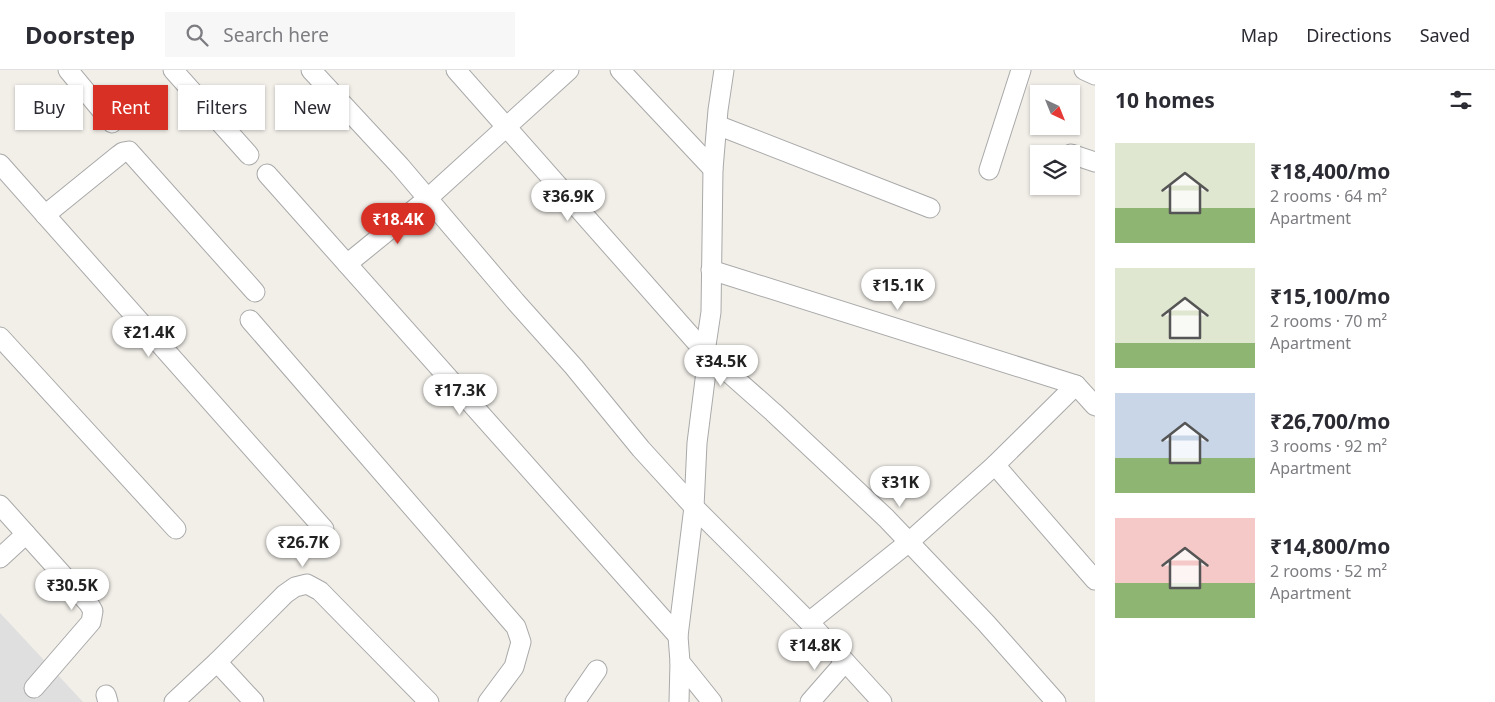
<!DOCTYPE html>
<meta charset="utf-8">
<style>
body{margin:0;font-family:"Noto Sans",sans-serif;background:#f7f7f7;color:#2b2b33;height:100vh;display:flex;flex-direction:column;font-size:19px;white-space:nowrap}
*{box-sizing:border-box;margin:0}
p{font-size:16px;color:#7c7c81}
.icon{flex:none;width:28px;height:28px;fill:none;stroke:currentColor;stroke-width:2;stroke-linecap:round;stroke-linejoin:round}
.map{position:relative;flex:1;overflow:hidden}
.drawer{display:flex;flex-direction:column;background:#fff;width:400px}
.drawer>*{flex:none}
.hud{position:absolute;left:15px;top:15px;width:475px;height:45px;display:flex;gap:10px}
.needle{width:32px;rotate:137deg}
.fabs{position:absolute;left:1030px;top:15px;display:grid;gap:10px}
.fabs a{display:grid;place-items:center;width:50px;height:50px;border-radius:0px;background:#fff;box-shadow:0 1px 4px #0004;font-size:25px}
.price{position:absolute;translate:-50% -42px;padding:0 11px;border-radius:18px;background:#fff;color:#222;font-size:16px;line-height:32px;filter:drop-shadow(0 1px 2px #0008)}
.price::after{content:'';position:absolute;left:50%;top:30px;width:15px;height:11px;margin-left:-8px;background:inherit;clip-path:polygon(0 0,100% 0,50% 100%)}
.price.current{background:#d93025;color:#fff}
ul{padding:0;list-style:none}
li{display:flex;align-items:center;gap:15px;height:125px;padding:0 20px}
li span{display:grid;place-items:center;flex:none;width:140px;height:100px;border-radius:0px;color:#555}
li>.icon{margin-inline-start:auto}
span .icon{width:60px;height:60px;fill:#fffc;stroke-width:1}
li b{font-size:21px}
h2{display:flex;justify-content:space-between;align-items:center;height:60px;padding:0 20px;font-size:21px}
.pill{padding:0 18px;border-radius:0px;background:#fff;box-shadow:0 1px 4px #0004;font-size:18px;line-height:45px}
.pill.current{background:#d93025;color:#fff}
header{display:flex;align-items:center;gap:30px;box-sizing:border-box;height:70px;padding:0 25px;background:#fff;border-bottom:1px solid #e1e1e2}
header strong{font-size:24px}
nav{display:flex;gap:28px;margin-inline-start:auto;font-size:18px}
.search{width:350px;height:45px;background:#f7f7f7;display:flex;align-items:center;gap:12px;box-sizing:border-box;padding:0 18px;border-radius:0px;color:#7c7c81;font-size:19px}
main{display:flex;flex:1;min-height:0}
.map>svg:first-child{display:block}
</style>
<header>
<strong>Doorstep</strong>
<div class="search"><svg class="icon" aria-label="search" viewBox="0 0 24 24"><circle cx="10" cy="10" r="6"/><path d="M15 15l6 6"/></svg>Search here</div>
<nav><a>Map</a><a>Directions</a><a>Saved</a></nav>
</header>
<main>
<div class="map">
<svg width="1095" height="632" viewBox="0 0 1095 632">
<rect width="100%" height="100%" fill="#f2efe9"/>
<path fill="#e0dfdf" d="M0 543 83 632H0Z"/>
<g fill="none" stroke-linecap="round" stroke-linejoin="round">
<defs>
<g id="street">
<path d="M68 0 112 53"/>
<path d="M173 0 249 85"/>
<path d="M311 0 400 96 515 231 574 297 641 379 694 437 809 552 882 632"/>
<path d="M456 0 705 282 773 342 886 448 986 553 1056 632"/>
<path d="M620 0 713 99"/>
<path d="M1084 0 1095 5"/>
<path d="M717 55 930 138"/>
<path d="M1071 84 1095 92"/>
<path d="M0 94 324 459"/>
<path d="M989 100 1021 0"/>
<path d="M267 104 678 566"/>
<path d="M45 145 119 85 123 82 129 81 255 222"/>
<path d="M347 194 427 129 569 0"/>
<path d="M711 200 1076 315"/>
<path d="M250 250 516 557 521 572 514 597 488 632"/>
<path d="M0 267 176 459"/>
<path d="M995 395 1095 510"/>
<path d="M0 435 26 464 0 488"/>
<path d="M26 464 89 534 93 541 91 552 34 618"/>
<path d="M809 552 909 472 995 395 1076 315 1095 336"/>
<path d="M217 592 254 632"/>
<path d="M106 625 108 632"/>
<path d="M174 632 217 592 285 524 295 517 307 514 320 521 429 632"/>
<path d="M575 632 597 600"/>
<path d="M679 632 680 592"/>
<path d="M712 632 680 592 678 566 694 437 697 373 706 302 705 282 711 242 713 99 718 40 724 0"/>
<path d="M810 632 845 592"/>
</g>
</defs>
<use href="#street" stroke="#a9a9a9" stroke-width="21"/>
<use href="#street" stroke="#fff" stroke-width="19"/>
</g>
</svg>
<div class="fabs">
<a><svg class="needle" viewBox="-14 -14 28 28"><path d="M0-13l5 13h-10z" fill="#e53935"/><path d="M0 13l5-13h-10z" fill="#7c7c81"/></svg></a>
<a><svg class="icon" aria-label="layers" viewBox="0 0 24 24"><path d="M12 4l9 5-9 5-9-5zM3 14l9 5 9-5"/></svg></a>
</div>
<b class="price" style="left:568px;top:152px">₹36.9K</b>
<b class="price current" style="left:398px;top:175px">₹18.4K</b>
<b class="price" style="left:898px;top:241px">₹15.1K</b>
<b class="price" style="left:149px;top:288px">₹21.4K</b>
<b class="price" style="left:721px;top:317px">₹34.5K</b>
<b class="price" style="left:460px;top:346px">₹17.3K</b>
<b class="price" style="left:900px;top:438px">₹31K</b>
<b class="price" style="left:303px;top:498px">₹26.7K</b>
<b class="price" style="left:72px;top:541px">₹30.5K</b>
<b class="price" style="left:815px;top:601px">₹14.8K</b>
<div class="hud">
<a class="pill">Buy</a>
<a class="pill current">Rent</a>
<a class="pill">Filters</a>
<a class="pill">New</a>
</div>
</div>
<section class="drawer">
<h2>10 homes<svg class="icon" aria-label="filters" viewBox="0 0 24 24"><path d="M4 7h16M4 17h16"/><circle cx="9" cy="7" r="2"/><circle cx="15" cy="17" r="2"/></svg></h2>
<ul>
<li><span style="background:linear-gradient(#dfe7d0 65%,#8fb573 0)"><svg class="icon" aria-label="home" viewBox="0 0 24 24"><path d="M3 11l9-7 9 7M6 9v11h12V9"/></svg></span><div><b>₹18,400/mo</b><p>2 rooms · 64 m²</p><p>Apartment</p></div></li>
<li><span style="background:linear-gradient(#dfe7d0 75%,#8fb573 0)"><svg class="icon" aria-label="home" viewBox="0 0 24 24"><path d="M3 11l9-7 9 7M6 9v11h12V9"/></svg></span><div><b>₹15,100/mo</b><p>2 rooms · 70 m²</p><p>Apartment</p></div></li>
<li><span style="background:linear-gradient(#c9d6e8 65%,#8fb573 0)"><svg class="icon" aria-label="home" viewBox="0 0 24 24"><path d="M3 11l9-7 9 7M6 9v11h12V9"/></svg></span><div><b>₹26,700/mo</b><p>3 rooms · 92 m²</p><p>Apartment</p></div></li>
<li><span style="background:linear-gradient(#f6c9c9 65%,#8fb573 0)"><svg class="icon" aria-label="home" viewBox="0 0 24 24"><path d="M3 11l9-7 9 7M6 9v11h12V9"/></svg></span><div><b>₹14,800/mo</b><p>2 rooms · 52 m²</p><p>Apartment</p></div></li>
</ul>
</section>
</main>
